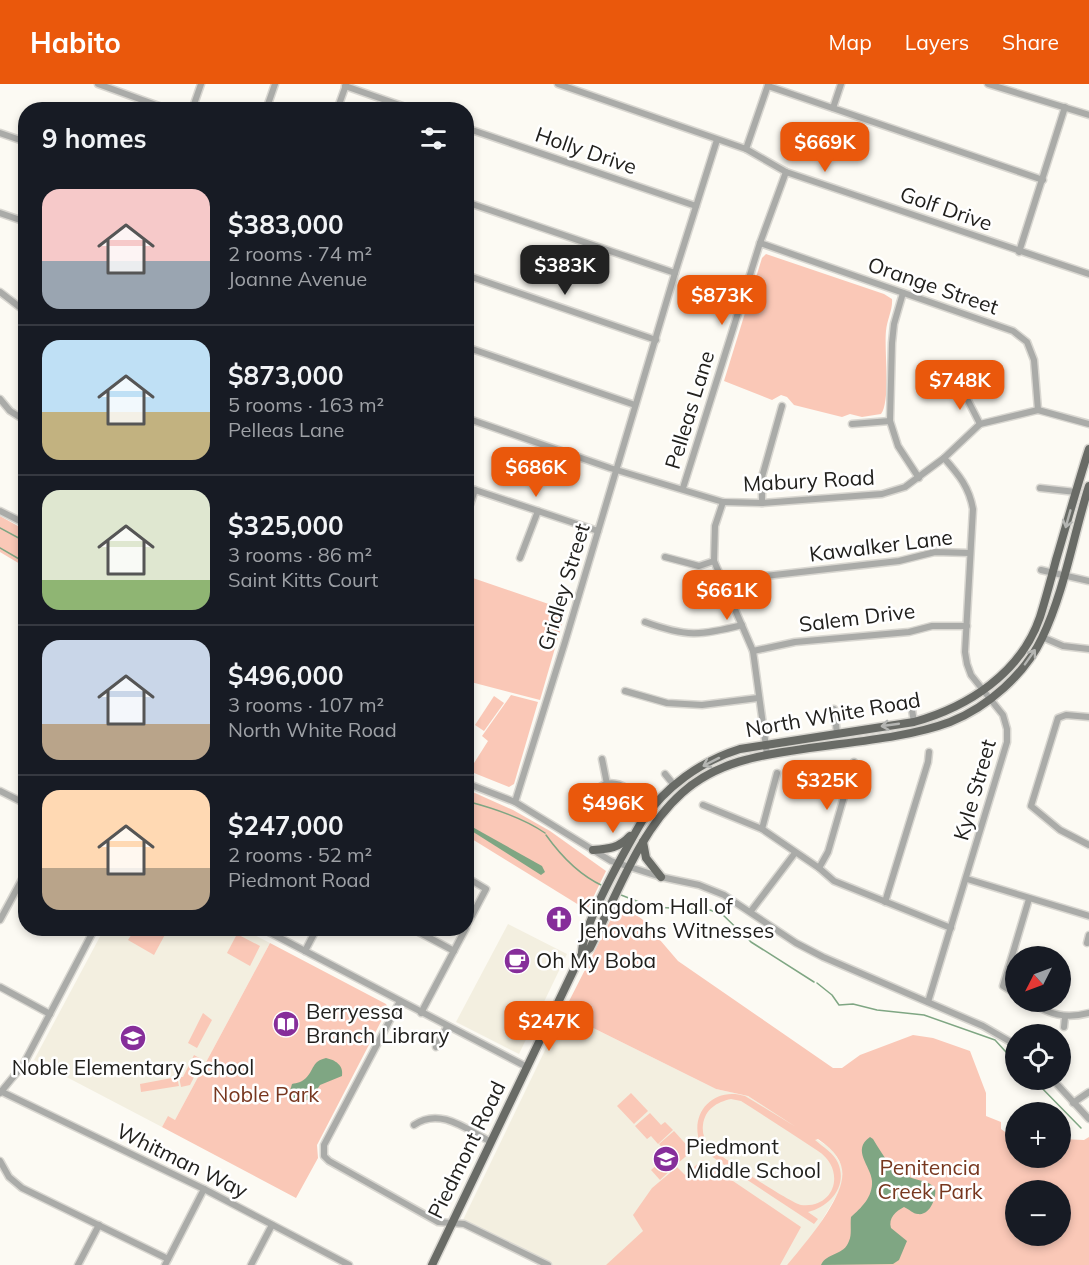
<!DOCTYPE html>
<meta charset="utf-8">
<style>
body{margin:0;font-family:Mulish,sans-serif;background:#20242c;color:#f1f3f6;height:100vh;display:flex;flex-direction:column;font-size:22px;white-space:nowrap}
*{box-sizing:border-box;margin:0}
p{font-size:20px;color:#9ea1a6}
.icon{flex:none;width:33px;height:33px;fill:none;stroke:currentColor;stroke-width:2;stroke-linecap:round;stroke-linejoin:round}
.map{position:relative;flex:1;overflow:hidden}
.side{position:absolute;left:18px;top:18px;width:456px;height:834px;display:flex;flex-direction:column;background:#171b24;border-radius:24px;box-shadow:0 3px 9px #0003}
.side>*{flex:none}
.needle{width:39px;rotate:228deg}
.tools{position:absolute;left:1005px;top:862px;display:grid;gap:12px}
.tools a{display:grid;place-items:center;width:66px;height:66px;border-radius:50%;background:#171b24;box-shadow:0 3px 9px #0003;font-size:30px}
.price{position:absolute;translate:-50% -51px;padding:0 14px;border-radius:12px;background:#ea580c;color:#fff;font-size:20px;line-height:39px;filter:drop-shadow(0 2px 3px #0008)}
.price::after{content:'';position:absolute;left:50%;top:36px;width:18px;height:14px;margin-left:-9px;background:inherit;clip-path:polygon(0 0,100% 0,50% 100%)}
.price.current{background:#222;color:#fff}
ul{padding:0;list-style:none}
li{display:flex;align-items:center;gap:18px;height:150px;padding:0 24px}
li+li{border-top:2px solid #363941}
li span{display:grid;place-items:center;flex:none;width:168px;height:120px;border-radius:18px;color:#555}
li>.icon{margin-inline-start:auto}
span .icon{width:72px;height:72px;fill:#fffc;stroke-width:1}
li b{font-size:26px}
h2{display:flex;justify-content:space-between;align-items:center;height:72px;padding:0 24px;font-size:26px}
header{display:flex;align-items:center;gap:36px;box-sizing:border-box;height:84px;padding:0 30px;background:#ea580c;color:#fff}
header strong{font-size:28px}
nav{display:flex;gap:33px;margin-inline-start:auto;font-size:21px}
.map>svg:first-child{display:block}
</style>
<header>
<strong>Habito</strong>
<nav><a>Map</a><a>Layers</a><a>Share</a></nav>
</header>
<div class="map">
<svg width="1089" height="1181" viewBox="0 0 1089 1181">
<rect width="100%" height="100%" fill="#fcfaf3"/>
<g fill="#f3efe0">
<path d="M508 840 567 870 519 970 456 938Z"/>
<path d="M104 845H243L270 859 175 1036 168 1033 162 1043 34 976Z"/>
<path d="M563 929 716 1005 748 1012 832 1065 842 1082 843 1095 841 1104 815 1148 787 1181H553L462 1138Z"/>
</g>
<g fill="#fac8b7" fill-rule="evenodd">
<path d="M766 170 884 210 892 215C893 225 887 236 886 247 884 266 891 316 881 330L862 333 850 330 842 333 794 321 787 313 781 311 772 316 724 297 762 174Z"/>
<path d="M0 432 25 446V483L0 468Z"/>
<path d="M467 492 566 526 540 616 467 597V578L472 573 467 569Z"/>
<path d="M511 611 538 618 514 700 509 703 469 687 488 657 482 652Z"/>
<path d="M494 612 504 619 484 647 475 641Z"/>
<path d="M466 705 513 726 550 747 606 787 587 826 467 752Z"/>
<path d="M619 819 642 835 678 877 833 984H842L860 971 913 951 933 954 970 967 986 1009V1032L1001 1038V1045L1015 1055 1016 1074H1060L1061 1055 1084 1056 1089 1053V1181H787C801 1164 815 1148 827 1129 846 1098 852 1078 818 1055L815 1056C823 1063 834 1069 838 1079 848 1102 830 1123 808 1128L818 1135 814 1140 705 1068C684 1037 709 1001 745 1012L796 1043 748 1012 716 1005 563 929ZM731 1015 741 1017C766 1033 792 1050 818 1067 846 1085 836 1125 801 1121 792 1120 716 1070 709 1062 704 1056 702 1048 703 1041 705 1025 717 1018 731 1015ZM1016 1107H1060V1152H1016Z"/>
<path d="M135 845 166 844 168 845 154 871 128 856Z"/>
<path d="M237 850 260 862 250 882 227 869Z"/>
<path d="M270 859 386 920 388 924 317 1061 318 1074 296 1114 162 1043 168 1032 175 1036Z"/>
<path d="M203 929 212 936 197 964 188 959Z"/>
<path d="M194 971 203 976 190 1001 181 1003 179 993H183Z"/>
<path d="M177 993 179 1002 141 1008 140 1000Z"/>
<path d="M631 1009 648 1027 634 1040 617 1022Z"/>
<path d="M650 1029 661 1041 665 1038 673 1046 658 1060 651 1052 647 1055 635 1042Z"/>
<path d="M674 1047 692 1067 677 1080 659 1060Z"/>
<path d="M666 1073 675 1082 660 1096 651 1086Z"/>
<path d="M702 1076 801 1143 780 1181H606L643 1147 633 1131 652 1104 677 1083 685 1091Z"/>
</g>
<g fill="#7fa683">
<path d="M467 740 542 782 545 788 541 791 467 744Z"/>
<path d="M326 974C335 976 344 981 342 992L320 1001C312 1013 311 1020 293 1016L289 1010 292 1000C297 999 302 998 306 994 314 986 312 977 326 974Z"/>
<path d="M870 1053 873 1055C883 1071 890 1085 909 1093 918 1097 928 1096 935 1104 937 1113 930 1132 918 1130 913 1130 909 1125 904 1123 896 1127 888 1134 891 1144L907 1157 899 1176 893 1180 821 1181C827 1168 844 1172 849 1157 852 1151 850 1141 851 1133 861 1124 873 1113 872 1097 871 1082 851 1066 870 1053Z"/>
</g>
<g fill="none" stroke-linecap="round" stroke-linejoin="round">
<g stroke="#7fa683" stroke-width="1.5">
<path d="M0 444 26 458"/>
<path d="M0 464 26 479"/>
<path d="M466 717C493 724 522 733 545 749"/>
<path d="M546 751C561 772 579 791 603 802"/>
<path d="M621 811 652 823 710 826 723 831 751 858 814 898"/>
<path d="M817 899 832 911 839 921 853 920 877 926 924 931 995 956 1016 979"/>
<path d="M1034 996 1081 1044"/>
</g>
<defs>
<g id="minor">
<path d="M98 0 170 26"/>
<path d="M558 0 746 65 786 88 1089 190"/>
<path d="M988 0 1089 31"/>
<path d="M345 2 414 26"/>
<path d="M768 2 1043 96"/>
<path d="M833 24 841 0"/>
<path d="M192 26 201 0"/>
<path d="M266 26 275 0"/>
<path d="M337 26 346 1"/>
<path d="M466 44 696 122"/>
<path d="M0 49 26 58"/>
<path d="M746 65 768 1"/>
<path d="M466 118 675 189"/>
<path d="M0 129 26 138"/>
<path d="M760 159 1013 247 1027 258 1034 276 1038 326"/>
<path d="M1019 168 1065 23"/>
<path d="M466 191 656 256"/>
<path d="M0 208 26 228"/>
<path d="M903 209 894 240 892 259 890 337 898 362 919 394"/>
<path d="M466 263 635 321"/>
<path d="M961 303 980 340"/>
<path d="M0 315 10 327 26 337"/>
<path d="M466 334 610 384 723 418 762 419 882 410 905 403 944 374 980 340 1038 326 1089 340"/>
<path d="M852 340 890 337"/>
<path d="M466 403 598 447"/>
<path d="M683 404 760 159 786 88"/>
<path d="M1040 404 1076 408"/>
<path d="M723 418 715 442 714 477 753 567 767 670"/>
<path d="M762 419V393L782 322"/>
<path d="M0 427 26 440"/>
<path d="M466 432 475 406"/>
<path d="M665 473 699 482 714 477"/>
<path d="M520 474 538 427"/>
<path d="M1041 486 1089 497"/>
<path d="M728 509 765 492 899 477 935 468 970 469"/>
<path d="M645 538C686 553 700 552 742 541"/>
<path d="M1042 553 1063 562 1089 565"/>
<path d="M753 567 795 558 909 548 932 542H967"/>
<path d="M625 607 667 619 702 621 758 614"/>
<path d="M911 620 914 638"/>
<path d="M834 625 837 649"/>
<path d="M1089 633 1066 631 1058 634 1031 722 1060 746 1089 761"/>
<path d="M602 675 607 700"/>
<path d="M665 690 674 701"/>
<path d="M466 699 515 718 611 777 661 793 699 801 724 811 796 859 823 873 983 942 1016 961"/>
<path d="M0 707 26 720"/>
<path d="M515 718 565 558 675 189 717 56"/>
<path d="M703 721 762 745 819 784 834 797 951 844"/>
<path d="M589 728C590 705 606 691 628 705 636 711 644 718 651 724"/>
<path d="M762 745 777 689"/>
<path d="M819 784 828 768 854 678"/>
<path d="M466 793 486 805 466 843"/>
<path d="M967 795 1089 832"/>
<path d="M885 818 928 678 929 668"/>
<path d="M751 827 795 769"/>
<path d="M0 836 26 788"/>
<path d="M261 844 527 983"/>
<path d="M411 844 454 867"/>
<path d="M1087 859 1089 851"/>
<path d="M305 867 317 844"/>
<path d="M0 903 50 930"/>
<path d="M1016 910 1003 902 1029 815"/>
<path d="M400 917 324 1061V1072L329 1077 438 1138 464 1140 548 1181"/>
<path d="M928 918 1007 658V645L1003 631 971 591 967 580 965 568 973 425C969 403 959 391 944 374"/>
<path d="M1029 918C1051 931 1065 935 1089 929"/>
<path d="M421 929 466 844"/>
<path d="M1064 943 1065 933"/>
<path d="M436 963 447 943"/>
<path d="M1053 996 1089 1035"/>
<path d="M0 1007 204 1105 349 1181"/>
<path d="M0 1009 23 981 95 844"/>
<path d="M1073 1019 1089 1008"/>
<path d="M414 1041C440 1023 466 1045 491 1058"/>
<path d="M0 1077 9 1093 22 1104 168 1175"/>
<path d="M78 1181 99 1141"/>
<path d="M165 1181 204 1105"/>
<path d="M251 1181 272 1141"/>
</g>
<g id="major">
<path d="M643 758 646 774 661 793"/>
<path d="M593 766C609 765 619 764 630 752"/>
<path d="M582 870C581 844 627 763 642 737 665 703 701 677 740 665L914 638C968 623 1021 589 1040 533 1046 514 1051 495 1056 476 1067 439 1077 402 1089 365"/>
<path d="M432 1181 577 879 582 870 590 864C616 813 639 747 682 709 716 678 760 671 803 665 850 658 907 654 950 638 988 623 1025 590 1042 554 1065 506 1073 452 1089 402"/>
</g>
</defs>
<use href="#minor" stroke="#d9d7d1" stroke-width="9"/>
<use href="#major" stroke="#d9d7d1" stroke-width="11"/>
<use href="#minor" stroke="#aaaba8" stroke-width="6"/>
<use href="#major" stroke="#696b66" stroke-width="8"/>
</g>
<defs><path id="oneway-shaft" d="M-6 0H5M1.5-3L5.5 0L1.5 3" fill="none" stroke-width="1.6" stroke-linecap="round" stroke-linejoin="round" transform="scale(1.5)"/></defs>
<g stroke="#b4b5b2">
<use href="#oneway-shaft" transform="translate(1068 435) rotate(106)"/>
<use href="#oneway-shaft" transform="translate(1030 573) rotate(-55)"/>
<use href="#oneway-shaft" transform="translate(890 641) rotate(172)"/>
<use href="#oneway-shaft" transform="translate(711 678) rotate(153)"/>
</g>
<defs>
<symbol id="church-disc" viewBox="-11 -11 22 22"><circle r="9.5" fill="#862e9a" stroke="#fff"/><path d="M-1.2-6h2.4v3.5h3.3v2.4h-3.3V6h-2.4V-.1h-3.3v-2.4h3.3Z" fill="#fff"/></symbol>
<symbol id="cafe-disc" viewBox="-11 -11 22 22"><circle r="9.5" fill="#862e9a" stroke="#fff"/><path d="M-5.5-4.5H6V0H3Q3 3.5 0 3.5H-2.5Q-5.5 3.5-5.5 0ZM3-3.2v2h1.7v-2ZM-6 4.5H4V6H-6Z" fill="#fff"/></symbol>
<symbol id="library-disc" viewBox="-11 -11 22 22"><circle r="9.5" fill="#862e9a" stroke="#fff"/><path d="M-6-4Q-3-5.5-.7-3.5V5Q-3 3-6 4ZM6-4Q3-5.5 .7-3.5V5Q3 3 6 4Z" fill="#fff"/></symbol>
<symbol id="school-disc" viewBox="-11 -11 22 22"><circle r="9.5" fill="#862e9a" stroke="#fff"/><path d="M0-5L7-2L0 1L-7-2ZM-4 1L0 2.5L4 1V4Q0 6-4 4Z" fill="#fff"/></symbol>
</defs>
<g fill-rule="evenodd">
<use href="#church-disc" x="544" y="820" width="30" height="30"/>
<use href="#cafe-disc" x="502" y="862" width="30" height="30"/>
<use href="#library-disc" x="271" y="925" width="30" height="30"/>
<use href="#school-disc" x="118" y="939" width="30" height="30"/>
<use href="#school-disc" x="651" y="1060" width="30" height="30"/>
</g>
<g text-anchor="middle" stroke-width="5" stroke-linejoin="round" paint-order="stroke">
<g font-size="21" fill="#21201d" stroke="#fff">
<text transform="translate(586 67) rotate(19)" y="7">Holly Drive</text>
<text transform="translate(946 125) rotate(19)" y="7">Golf Drive</text>
<text transform="translate(933 202) rotate(19)" y="7">Orange Street</text>
<text transform="translate(690 326) rotate(-73)" y="7">Pelleas Lane</text>
<text transform="translate(809 397) rotate(-3)" y="7">Mabury Road</text>
<text transform="translate(881 462) rotate(-7)" y="7">Kawalker Lane</text>
<text transform="translate(564 503) rotate(-73)" y="7">Gridley Street</text>
<text transform="translate(857 534) rotate(-7)" y="7">Salem Drive</text>
<text transform="translate(833 631) rotate(-10)" y="7">North White Road</text>
<text transform="translate(975 706) rotate(-74)" y="7">Kyle Street</text>
<text transform="translate(467 1066) rotate(-64)" y="7">Piedmont Road</text>
<text transform="translate(182 1077) rotate(26)" y="7">Whitman Way</text>
</g>
<g font-size="21" fill="#21201d" stroke="#fff" text-anchor="start">
<text x="578" y="830">Kingdom Hall of<tspan x="578" dy="24">Jehovahs Witnesses</tspan></text>
<text x="536" y="884">Oh My Boba</text>
<text x="306" y="935">Berryessa<tspan x="306" dy="24">Branch Library</tspan></text>
<text x="133" y="991" text-anchor="middle">Noble Elementary School</text>
<text x="686" y="1070">Piedmont<tspan x="686" dy="24">Middle School</tspan></text>
</g>
<g font-size="21" fill="#77371f" stroke="#fff">
<text x="266" y="1018">Noble Park</text>
<text x="930" y="1091">Penitencia<tspan x="930" dy="24">Creek Park</tspan></text>
</g>
</g>
</svg>
<div class="tools">
<a><svg class="needle" viewBox="-14 -14 28 28"><path d="M0-13l5 13h-10z" fill="#e53935"/><path d="M0 13l5-13h-10z" fill="#9ea1a6"/></svg></a>
<a><svg class="icon" aria-label="locate" viewBox="0 0 24 24"><circle cx="12" cy="12" r="6"/><path d="M12 2v4M12 18v4M2 12h4M18 12h4"/></svg></a>
<a>+</a>
<a>−</a>
</div>
<b class="price" style="left:825px;top:89px">$669K</b>
<b class="price current" style="left:565px;top:212px">$383K</b>
<b class="price" style="left:722px;top:242px">$873K</b>
<b class="price" style="left:960px;top:327px">$748K</b>
<b class="price" style="left:536px;top:414px">$686K</b>
<b class="price" style="left:727px;top:537px">$661K</b>
<b class="price" style="left:827px;top:727px">$325K</b>
<b class="price" style="left:613px;top:750px">$496K</b>
<b class="price" style="left:549px;top:968px">$247K</b>
<section class="side">
<h2>9 homes<svg class="icon" aria-label="filters" viewBox="0 0 24 24"><path d="M4 7h16M4 17h16"/><circle cx="9" cy="7" r="2"/><circle cx="15" cy="17" r="2"/></svg></h2>
<ul>
<li><span style="background:linear-gradient(#f6c9c9 60%,#9aa5b1 0)"><svg class="icon" aria-label="home" viewBox="0 0 24 24"><path d="M3 11l9-7 9 7M6 9v11h12V9"/></svg></span><div><b>$383,000</b><p>2 rooms · 74 m²</p><p>Joanne Avenue</p></div></li>
<li><span style="background:linear-gradient(#bfe0f5 60%,#c2b280 0)"><svg class="icon" aria-label="home" viewBox="0 0 24 24"><path d="M3 11l9-7 9 7M6 9v11h12V9"/></svg></span><div><b>$873,000</b><p>5 rooms · 163 m²</p><p>Pelleas Lane</p></div></li>
<li><span style="background:linear-gradient(#dfe7d0 75%,#8fb573 0)"><svg class="icon" aria-label="home" viewBox="0 0 24 24"><path d="M3 11l9-7 9 7M6 9v11h12V9"/></svg></span><div><b>$325,000</b><p>3 rooms · 86 m²</p><p>Saint Kitts Court</p></div></li>
<li><span style="background:linear-gradient(#c9d6e8 70%,#b9a48a 0)"><svg class="icon" aria-label="home" viewBox="0 0 24 24"><path d="M3 11l9-7 9 7M6 9v11h12V9"/></svg></span><div><b>$496,000</b><p>3 rooms · 107 m²</p><p>North White Road</p></div></li>
<li><span style="background:linear-gradient(#ffd9b3 65%,#b9a48a 0)"><svg class="icon" aria-label="home" viewBox="0 0 24 24"><path d="M3 11l9-7 9 7M6 9v11h12V9"/></svg></span><div><b>$247,000</b><p>2 rooms · 52 m²</p><p>Piedmont Road</p></div></li>
</ul>
</section>
</div>
